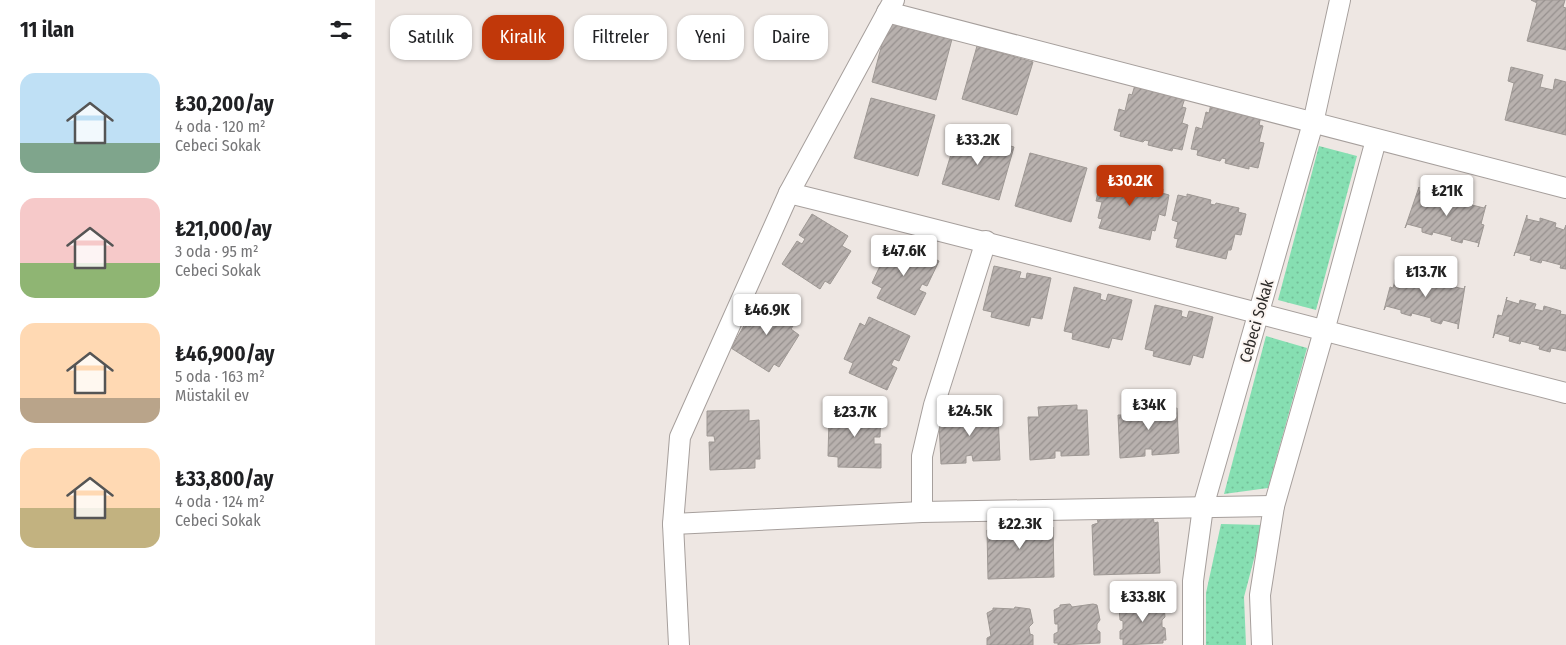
<!DOCTYPE html>
<html lang="tr">
<meta charset="utf-8">
<style>
body{margin:0;font-family:"Fira Sans Condensed",sans-serif;background:#f2f2f2;color:#202124;height:100vh;display:flex;flex-direction:column;font-size:19px;white-space:nowrap}
*{box-sizing:border-box;margin:0}
p{font-size:16px;color:#757577}
.icon{flex:none;width:28px;height:28px;fill:none;stroke:currentColor;stroke-width:2;stroke-linecap:round;stroke-linejoin:round}
.map{position:relative;flex:1;overflow:hidden}
.drawer{display:flex;flex-direction:column;background:#fff;width:375px}
.drawer>*{flex:none}
.banner{position:absolute;left:15px;top:15px;width:475px;height:45px;display:flex;gap:10px}
.price{position:absolute;translate:-50% -42px;padding:0 11px;border-radius:5px;background:#fff;color:#222;font-size:16px;line-height:32px;filter:drop-shadow(0 1px 2px #0008)}
.price::after{content:'';position:absolute;left:50%;top:30px;width:15px;height:11px;margin-left:-8px;background:inherit;clip-path:polygon(0 0,100% 0,50% 100%)}
.price.selected{background:#c1380a;color:#fff}
ul{padding:0;list-style:none}
li{display:flex;align-items:center;gap:15px;height:125px;padding:0 20px}
li span{display:grid;place-items:center;flex:none;width:140px;height:100px;border-radius:15px;color:#555}
li>.icon{margin-inline-start:auto}
span .icon{width:60px;height:60px;fill:#fffc;stroke-width:1}
li b{font-size:21px}
h2{display:flex;justify-content:space-between;align-items:center;height:60px;padding:0 20px;font-size:21px}
.pill{padding:0 18px;border-radius:15px;background:#fff;box-shadow:0 1px 4px #0004;font-size:18px;line-height:45px}
.pill.selected{background:#c1380a;color:#fff}
main{display:flex;flex:1;min-height:0}
.map>svg:first-child{display:block}
</style>
<main>
<section class="drawer">
<h2>11 ilan<svg class="icon" aria-label="filters" viewBox="0 0 24 24"><path d="M4 7h16M4 17h16"/><circle cx="9" cy="7" r="2"/><circle cx="15" cy="17" r="2"/></svg></h2>
<ul>
<li><span style="background:linear-gradient(#bfe0f5 70%,#7fa58c 0)"><svg class="icon" aria-label="home" viewBox="0 0 24 24"><path d="M3 11l9-7 9 7M6 9v11h12V9"/></svg></span><div><b>₺30,200/ay</b><p>4 oda · 120 m²</p><p>Cebeci Sokak</p></div></li>
<li><span style="background:linear-gradient(#f6c9c9 65%,#8fb573 0)"><svg class="icon" aria-label="home" viewBox="0 0 24 24"><path d="M3 11l9-7 9 7M6 9v11h12V9"/></svg></span><div><b>₺21,000/ay</b><p>3 oda · 95 m²</p><p>Cebeci Sokak</p></div></li>
<li><span style="background:linear-gradient(#ffd9b3 75%,#b9a48a 0)"><svg class="icon" aria-label="home" viewBox="0 0 24 24"><path d="M3 11l9-7 9 7M6 9v11h12V9"/></svg></span><div><b>₺46,900/ay</b><p>5 oda · 163 m²</p><p>Müstakil ev</p></div></li>
<li><span style="background:linear-gradient(#ffd9b3 60%,#c2b280 0)"><svg class="icon" aria-label="home" viewBox="0 0 24 24"><path d="M3 11l9-7 9 7M6 9v11h12V9"/></svg></span><div><b>₺33,800/ay</b><p>4 oda · 124 m²</p><p>Cebeci Sokak</p></div></li>
</ul>
</section>
<div class="map">
<svg width="1191" height="645" viewBox="0 0 1191 645">
<defs>
<pattern id="park-dots" width="8" height="8" patternUnits="userSpaceOnUse" patternTransform="scale(1.25)"><rect width="8" height="8" fill="#86dfb2"/><path d="M2 2h.1M6 6h.1" fill="none" stroke="#74c099" stroke-width="1.8" stroke-linecap="round"/></pattern>
<pattern id="building-hatch" width="6" height="6" patternUnits="userSpaceOnUse" patternTransform="scale(1.25)"><rect width="6" height="6" fill="#b8b1ae"/><path d="M-1 1l2-2M0 6l6-6M5 7l2-2" fill="none" stroke="#96908e"/></pattern>
</defs>
<rect width="100%" height="100%" fill="#eee7e3"/>
<g fill="url(#park-dots)">
<path d="M944 146 982 156 941 310 903 300Z"/>
<path d="M891 336 932 348 893 488 849 494Z"/>
<path d="M846 524 888 525 869 597 871 645H831V593Z"/>
</g>
<g fill="url(#building-hatch)" stroke="#9e9894">
<path d="M1156 0H1190L1188 7 1191 8V50L1152 41 1162 3Z"/>
<path d="M513 21 577 39 561 100 497 82Z"/>
<path d="M602 46 658 62 642 115 587 99Z"/>
<path d="M1136 67 1168 75 1165 87 1178 90 1180 79 1191 82V135L1130 120 1139 83 1133 81Z"/>
<path d="M760 85 810 98 807 107 811 108 807 123 813 125 807 150 798 148 797 151 773 145 774 141 770 140 768 142 745 136 746 132 739 130 744 109 750 111 754 94 757 95Z"/>
<path d="M496 98 560 115 543 176 479 158Z"/>
<path d="M836 104 886 116 884 125 888 126 884 142 889 143 883 168 874 166V169L850 163 851 159 847 158 845 161 822 155 823 150 816 149 821 127 827 129 831 112 834 113Z"/>
<path d="M583 131 639 147 624 200 567 184Z"/>
<path d="M655 153 712 168 696 222 640 206Z"/>
<path d="M736 175 760 180 759 185 764 186 765 183 788 189 787 193 794 195 790 216 784 214 780 231 777 230 775 240 724 228 727 219 723 218 727 202 721 201 727 176 736 178Z"/>
<path d="M1044 187V191L1056 194 1057 191 1073 195 1072 200 1081 202 1082 197 1098 201 1097 205 1109 208 1111 205 1106 224 1109 225 1103 247 1104 243 1088 239 1087 243 1076 240 1077 237 1058 232 1057 235 1047 232V228L1032 224 1030 228Z"/>
<path d="M812 194 836 200 835 204 840 205 841 203 864 208 863 212 871 214 866 235 860 234 856 250H853L851 259 801 247 803 239 799 238 803 222 797 220 803 195 812 197Z"/>
<path d="M437 214 473 236 467 246 476 251 455 284 450 281 445 289 407 264 422 241 427 244 430 239 424 235Z"/>
<path d="M1152 215V219L1165 222V218L1181 223 1180 227 1189 230 1191 225V269L1185 268 1186 265 1167 260 1166 263 1155 260 1156 256 1140 252 1139 256Z"/>
<path d="M523 242 564 261 552 286 547 284 544 290 551 293 540 315 502 298 507 288 497 283 513 249 519 251Z"/>
<path d="M619 266 646 272 644 278 651 279 652 273 676 278 667 319 656 317 654 326 616 317 617 312 608 310Z"/>
<path d="M1023 269V272L1035 275 1036 272 1052 276 1051 281 1060 283 1061 278 1077 283 1076 286 1089 289 1090 286 1083 329V324L1068 320 1066 324 1056 321V318L1037 313 1036 316 1026 313V310L1011 306 1009 310 1015 287 1018 288Z"/>
<path d="M699 287 726 294 725 299 731 301 733 294 757 300 747 340 737 338 734 348 697 339 698 333 689 331Z"/>
<path d="M386 297 422 320 416 329 424 335 404 367 399 364 394 372 356 348 370 324 375 327 379 322 373 318Z"/>
<path d="M1132 297 1131 300 1144 304 1145 300 1161 304 1159 309 1168 311 1169 306 1186 311 1185 314 1191 315V351L1176 348 1175 352 1164 349 1165 346 1146 341 1145 344 1134 341 1135 337 1120 333 1118 338 1123 315 1127 316Z"/>
<path d="M780 305 807 311 806 316 812 318 814 311 838 317 828 358 818 355 815 365 778 356 779 351 770 349Z"/>
<path d="M494 317 535 336 524 361 519 359 516 365 522 368 512 390 474 373 478 363 469 359 485 323 490 326Z"/>
<path d="M792 403 793 409 802 408 804 453 777 455V449H770V456L745 458 743 415H754V405Z"/>
<path d="M702 405V410H712L714 455 686 456V451H680V458L655 460 653 417H664L663 407Z"/>
<path d="M460 409 506 410 505 437H499V444H506V468L463 467V457L453 456 454 418H460Z"/>
<path d="M374 410V421L384 420 385 459H380V468L335 470 334 442H340L339 436H332V411Z"/>
<path d="M613 410V415L623 414 625 460 598 461 597 455 591 456V463L566 464 564 422 575 421V411Z"/>
<path d="M778 515 779 523 783 522 785 573 719 575 717 525 723 523 722 517Z"/>
<path d="M673 520V527H678L679 577 613 579 612 530 617 527V521Z"/>
<path d="M783 600 787 602 789 607 790 617 787 620V627L790 628 791 640H788V643L748 645V639H745V631L748 629V621L745 620 744 607 751 604V601L771 603 773 601Z"/>
<path d="M695 604 697 607 718 604 722 605 725 620 722 624V630L725 632V643L683 645V643H679V634L683 632V624H680L679 610 685 607V605Z"/>
<path d="M640 607 655 609 658 623 654 627 655 634 658 635V645H612V638L616 636 612 613 618 610V608L639 609Z"/>
</g>
<g fill="none" stroke-linecap="round" stroke-linejoin="round">
<defs>
<g id="street">
<path d="M512 12 1191 188"/>
<path d="M414 193C674 257 932 327 1191 393"/>
<path d="M547 512V456L559 405 611 241"/>
<path d="M298 524 547 512 899 506"/>
<path d="M304 645 298 524 305 437 414 193 519 0"/>
<path d="M818 645V581L828 507 938 123 965 0"/>
<path d="M887 645 885 595 899 506 949 331 1001 140"/>
</g>
</defs>
<use href="#street" stroke="#a69f9c" stroke-width="22"/>
<use href="#street" stroke="#fff" stroke-width="20"/>
</g>
<g text-anchor="middle" stroke-width="4" stroke-linejoin="round" paint-order="stroke">
<g font-size="16" fill="#2c2a28" stroke="#fbf4f0">
<text transform="translate(881 321) rotate(-74)" y="6">Cebeci Sokak</text>
</g>
</g>
</svg>
<b class="price" style="left:603px;top:166px">₺33.2K</b>
<b class="price selected" style="left:755px;top:207px">₺30.2K</b>
<b class="price" style="left:1072px;top:217px">₺21K</b>
<b class="price" style="left:529px;top:277px">₺47.6K</b>
<b class="price" style="left:1051px;top:298px">₺13.7K</b>
<b class="price" style="left:392px;top:336px">₺46.9K</b>
<b class="price" style="left:774px;top:431px">₺34K</b>
<b class="price" style="left:595px;top:437px">₺24.5K</b>
<b class="price" style="left:480px;top:438px">₺23.7K</b>
<b class="price" style="left:645px;top:550px">₺22.3K</b>
<b class="price" style="left:768px;top:623px">₺33.8K</b>
<div class="banner">
<a class="pill">Satılık</a>
<a class="pill selected">Kiralık</a>
<a class="pill">Filtreler</a>
<a class="pill">Yeni</a>
<a class="pill">Daire</a>
</div>
</div>
</main>
